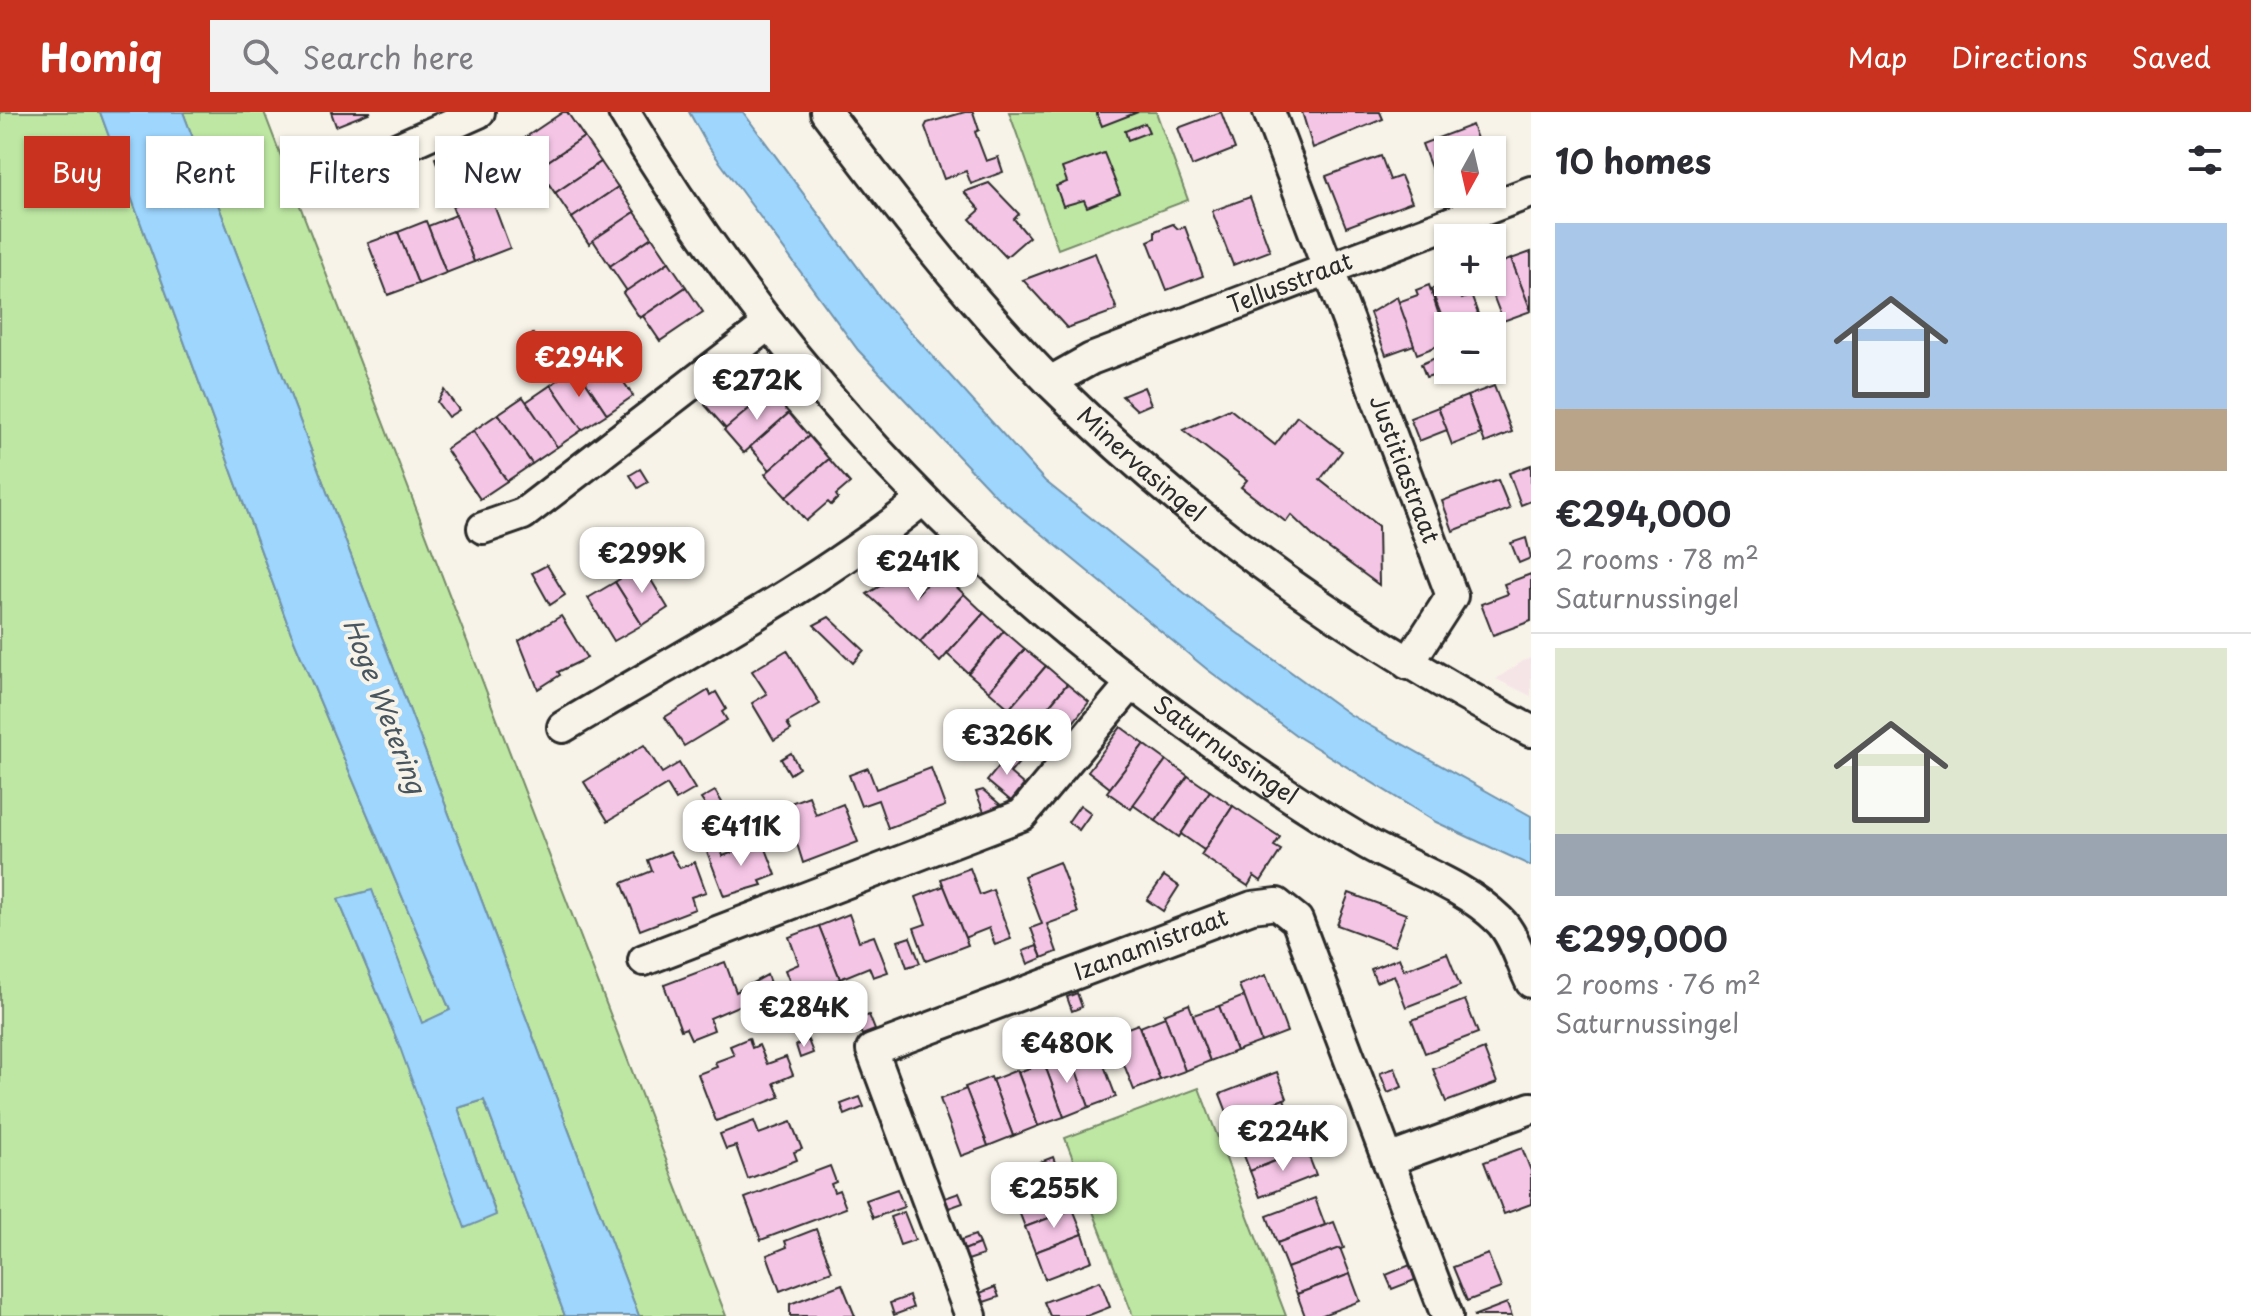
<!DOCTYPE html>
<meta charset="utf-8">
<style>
body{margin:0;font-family:"Playpen Sans",sans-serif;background:#f2f2f3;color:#2b2b33;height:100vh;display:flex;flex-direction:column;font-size:30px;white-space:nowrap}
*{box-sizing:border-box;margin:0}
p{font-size:26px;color:#7c7c81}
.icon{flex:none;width:44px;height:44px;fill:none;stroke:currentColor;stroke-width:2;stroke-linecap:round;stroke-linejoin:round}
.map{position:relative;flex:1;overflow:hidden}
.details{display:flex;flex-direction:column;background:#fff;width:720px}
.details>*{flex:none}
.guide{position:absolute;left:24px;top:24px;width:760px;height:72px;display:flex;gap:16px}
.needle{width:52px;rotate:188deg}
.fabs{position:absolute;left:1434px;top:24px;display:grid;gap:16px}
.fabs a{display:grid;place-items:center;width:72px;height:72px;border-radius:0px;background:#fff;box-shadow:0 2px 6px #0004;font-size:40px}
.price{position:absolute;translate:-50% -68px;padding:0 18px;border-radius:16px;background:#fff;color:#222;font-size:26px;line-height:52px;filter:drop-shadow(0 2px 4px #0008)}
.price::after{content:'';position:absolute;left:50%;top:48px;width:24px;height:18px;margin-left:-12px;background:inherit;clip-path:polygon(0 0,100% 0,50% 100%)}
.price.selected{background:#c8321e;color:#fff}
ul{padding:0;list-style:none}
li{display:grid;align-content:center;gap:16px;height:424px;padding:0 24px}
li+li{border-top:2px solid #e1e1e2}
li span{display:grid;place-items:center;height:248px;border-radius:0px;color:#555}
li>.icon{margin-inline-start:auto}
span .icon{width:144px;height:144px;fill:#fffc;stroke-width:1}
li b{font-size:34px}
h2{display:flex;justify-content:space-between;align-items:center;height:96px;padding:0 24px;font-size:34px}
.tag{padding:0 28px;border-radius:0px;background:#fff;box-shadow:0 2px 6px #0004;font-size:28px;line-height:72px}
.tag.selected{background:#c8321e;color:#fff}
header{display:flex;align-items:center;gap:48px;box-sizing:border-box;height:112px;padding:0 40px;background:#c8321e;color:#fff}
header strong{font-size:38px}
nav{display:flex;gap:44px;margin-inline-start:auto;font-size:28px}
.search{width:560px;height:72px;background:#f2f2f3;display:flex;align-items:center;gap:20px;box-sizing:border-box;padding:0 28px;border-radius:0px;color:#7c7c81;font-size:30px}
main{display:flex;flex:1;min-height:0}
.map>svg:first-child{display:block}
</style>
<header>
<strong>Homiq</strong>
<div class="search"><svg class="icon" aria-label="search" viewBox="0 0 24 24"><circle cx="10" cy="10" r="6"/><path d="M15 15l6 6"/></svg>Search here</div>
<nav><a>Map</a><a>Directions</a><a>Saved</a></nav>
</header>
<main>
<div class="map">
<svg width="1531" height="1204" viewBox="0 0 1531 1204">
<rect width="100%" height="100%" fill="#f7f3e8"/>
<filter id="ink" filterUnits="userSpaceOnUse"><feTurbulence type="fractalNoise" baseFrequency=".0125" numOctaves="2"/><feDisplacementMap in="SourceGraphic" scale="16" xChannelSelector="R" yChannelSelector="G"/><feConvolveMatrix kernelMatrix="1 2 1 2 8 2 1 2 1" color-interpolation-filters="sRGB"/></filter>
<g filter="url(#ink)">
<path fill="#f6e5e7" d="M1531 546V584L1496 567 1523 549Z"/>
<g fill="#bee7a3" stroke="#748967" stroke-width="2">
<path d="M0 0H100L291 521 450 898 422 912 372 779 338 787 398 930 496 1102 458 996 484 988 565 1204H0Z"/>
<path d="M183 0H264L726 1204H639Z"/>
<path d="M1009 0H1156L1188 88 1058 137Z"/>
<path d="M1199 976 1286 1204H1133L1065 1026Z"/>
</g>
<g fill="#9ed6fe" stroke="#7092aa" stroke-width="2">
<path d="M100 0H183L639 1204H565L484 988 458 996 496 1103 465 1116 398 930 338 787 372 778 422 911 450 898 291 521Z"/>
<path d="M689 0H743L882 188 1045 369 1207 499 1349 602 1531 704V754L1436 710 1297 624 1208 558 996 384 858 238 708 34Z"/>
</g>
<g fill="#f5c5e6" stroke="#2b2b2b" stroke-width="2">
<path d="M331 0H371L336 14Z"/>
<path d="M563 0H567L584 25 538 56 520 29Z"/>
<path d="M965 0H973L979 18 975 20 986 49 998 45 1003 60 971 72 966 59 944 67 925 15 927 11Z"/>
<path d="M1096 0H1138L1102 14Z"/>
<path d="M1221 0 1235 37 1192 54 1178 16Z"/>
<path d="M1302 0H1380L1383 7 1313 36Z"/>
<path d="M1145 11 1149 20 1128 28 1125 19Z"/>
<path d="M1472 13 1481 38H1448V79L1441 82 1422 32Z"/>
<path d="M584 25 601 50 555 81 538 56Z"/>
<path d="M449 41 454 55 440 60 435 46Z"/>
<path d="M1104 41 1120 82 1087 95 1084 88 1063 94 1056 74 1067 70 1062 56Z"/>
<path d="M1381 44 1390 68 1401 64 1412 90 1346 115 1326 64Z"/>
<path d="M601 50 618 75 572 106 555 81Z"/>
<path d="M989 71 1019 102 1014 107 1029 125 1006 145 970 107 980 98 964 80Z"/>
<path d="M618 75 635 100 589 132 572 106Z"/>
<path d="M489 80 510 136 474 150 452 94Z"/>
<path d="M1250 85 1270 139 1233 153 1212 99Z"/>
<path d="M635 100 652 125 610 154 593 128Z"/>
<path d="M456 103 474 150 446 161 428 114Z"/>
<path d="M426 109 446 161 418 172 398 120Z"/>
<path d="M1173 112 1178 117 1185 115 1203 164 1167 178 1148 129 1155 126V119Z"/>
<path d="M398 120 418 172 388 183 368 131Z"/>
<path d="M652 125 669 150 627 179 610 154Z"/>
<path d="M1531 140V197H1530L1511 147Z"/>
<path d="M1095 141 1117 198 1067 216 1023 168Z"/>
<path d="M1511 147 1531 199 1503 209 1488 170H1492V154Z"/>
<path d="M669 150 686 175 640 206 623 181Z"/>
<path d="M1455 170 1462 187 1471 183 1478 202 1469 206 1472 214H1448V221L1431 177Z"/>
<path d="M1429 173 1448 230 1417 242 1398 190 1418 183 1416 178Z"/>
<path d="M686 175 703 200 660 229 643 204Z"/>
<path d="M1397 185 1414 233 1386 243 1370 201Z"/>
<path d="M533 222 540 232 529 240 522 230Z"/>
<path d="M605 242 633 284 607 302 579 260Z"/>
<path d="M1435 246 1440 261 1426 265 1421 252Z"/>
<path d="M576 255 607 302 582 318 551 273Z"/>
<path d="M749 255 770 279 726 317 705 293Z"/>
<path d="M551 273 582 318 557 335 526 290Z"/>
<path d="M1494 274 1512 320 1485 331 1467 284Z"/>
<path d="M1144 275 1151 292 1137 298 1122 284Z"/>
<path d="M444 278 459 298 448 305 437 290Z"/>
<path d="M770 279 789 301 744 341 724 318Z"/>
<path d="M1467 284 1481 322 1452 333 1438 295Z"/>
<path d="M523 285 557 335 532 352 498 302Z"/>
<path d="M1438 295 1447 318 1419 329 1410 306Z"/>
<path d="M1230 297 1275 333 1297 304 1342 339 1320 368 1378 414 1379 473 1316 427 1291 403 1286 410 1241 375 1247 368 1183 318Z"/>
<path d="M789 301 809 324 770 358 750 335Z"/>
<path d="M498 302 532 352 507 369 473 319Z"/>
<path d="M473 319 507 369 480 387 446 337Z"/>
<path d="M809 324 829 347 786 385 765 362Z"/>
<path d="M829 347 850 371 836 383 838 386 831 393 828 390 806 409 786 385Z"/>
<path d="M1531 353V389L1521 393 1509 361Z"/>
<path d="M640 357 648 370 638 376 630 363Z"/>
<path d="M1498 368 1510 397 1453 419 1442 389Z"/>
<path d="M1526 426 1531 446 1519 451 1511 431Z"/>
<path d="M547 453 565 483 550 493 532 461Z"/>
<path d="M642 453 668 496 642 513 615 470Z"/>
<path d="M939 459 964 482 920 530 867 482 897 464 917 482Z"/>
<path d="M1531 462V509L1493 523 1481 492 1508 482 1504 472Z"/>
<path d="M615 470 642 513 614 529 588 486Z"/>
<path d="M964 482 984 501 940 550 920 530Z"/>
<path d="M984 501 1004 519 968 561 947 542Z"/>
<path d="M561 504 587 546 558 560 560 563 538 577 519 529Z"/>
<path d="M829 505 864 538 853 551 814 513Z"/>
<path d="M1004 519 1025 537 989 579 968 561Z"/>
<path d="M1025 537 1046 554 1010 597 989 579Z"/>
<path d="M787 538 820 592 787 611 791 618 774 628 752 591 767 582 752 559Z"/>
<path d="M1046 554 1067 572 1025 623 1003 604Z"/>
<path d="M1067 572 1089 590 1058 630 1035 611Z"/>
<path d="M709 578 711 583 716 580 726 597 722 600 727 608 684 634 665 605Z"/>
<path d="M1121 615 1144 632 1110 676 1088 659Z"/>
<path d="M1144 632 1166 648 1131 697 1107 680Z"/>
<path d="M644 633 662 661 679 651 695 677 676 688 667 673 608 709 584 670Z"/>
<path d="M1013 637 1023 646 1010 661 1024 673 1011 689 987 669Z"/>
<path d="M791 641 799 656 790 662 781 647Z"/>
<path d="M1166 648 1188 664 1156 709 1133 693Z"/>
<path d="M868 656 876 677 931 656 945 694 888 716 878 688 861 694 849 663Z"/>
<path d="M1188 664 1210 679 1179 725 1156 709Z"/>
<path d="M983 678 1002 694 984 700 976 680Z"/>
<path d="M715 679 723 692 710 700 701 687Z"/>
<path d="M1210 679 1233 694 1204 738 1181 722Z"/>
<path d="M809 684 816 703 843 692 858 730 803 751 785 693Z"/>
<path d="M1080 693 1091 701 1079 718 1068 710Z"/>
<path d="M1233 694 1280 725 1274 734 1281 738 1261 769 1254 764 1248 774 1201 743Z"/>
<path d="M763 729 776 763 760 769 762 773 724 784 706 737 718 732 723 744Z"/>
<path d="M670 739 680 756 695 750 706 780 691 785 695 797 640 818 622 771 652 759 648 748Z"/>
<path d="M1059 750 1078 801 1047 812 1057 840 1042 846 1031 816 1042 812 1024 764Z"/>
<path d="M970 756 980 783 993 778 1011 827 995 833 989 816 964 826 941 767Z"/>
<path d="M1164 764 1179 774 1163 799 1147 788Z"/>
<path d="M944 774 968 833 926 849 914 816 926 812 916 785Z"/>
<path d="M1349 781 1406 802 1394 834 1337 813Z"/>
<path d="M849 802 859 829 874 824 888 860 873 865 869 855 840 867 819 814Z"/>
<path d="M819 814 840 867 810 878 813 888 799 893 785 858 799 852 789 825Z"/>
<path d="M910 825 920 851 907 855 898 829Z"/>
<path d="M1037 834 1042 846 1028 852 1023 839Z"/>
<path d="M1447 841 1460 874 1406 895 1394 863 1376 870 1371 857 1399 846 1404 858Z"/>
<path d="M725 850 736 880 767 863 779 896 760 903 754 887 710 906 714 918 691 927 686 916 681 918 664 873Z"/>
<path d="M1266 863 1287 920 1261 930 1239 873Z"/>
<path d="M1077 881 1082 895 1072 899 1067 885Z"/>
<path d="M1244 884 1261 930 1236 939 1219 894Z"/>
<path d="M1465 888 1478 921 1425 941 1412 908Z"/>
<path d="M1189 892 1210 949 1185 959 1164 902Z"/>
<path d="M1219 894 1236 939 1210 949 1193 903Z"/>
<path d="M869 903 875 918 862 923 856 908Z"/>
<path d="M1165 905 1185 959 1160 968 1140 915Z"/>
<path d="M1138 912 1160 968 1134 978 1112 922Z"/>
<path d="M749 926 752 936 759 933 767 952 786 945 793 963 774 971 780 985 716 1009 698 962 717 955 715 950 734 943 730 934Z"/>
<path d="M808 928 813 941 800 946 796 933Z"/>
<path d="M1097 935 1116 985 1089 995 1071 946Z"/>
<path d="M1484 937 1497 971 1446 990 1433 957Z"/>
<path d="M1070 941 1089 995 1064 1005 1044 951Z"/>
<path d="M1044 951 1064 1005 1038 1014 1018 960Z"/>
<path d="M1395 956 1402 975 1388 981 1380 961Z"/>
<path d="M1017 958 1038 1014 1013 1024 992 968Z"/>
<path d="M1277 960 1287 986 1230 1008 1220 982Z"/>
<path d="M991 965 1013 1024 988 1034 965 975Z"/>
<path d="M966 977 988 1034 961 1044 940 987Z"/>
<path d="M860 985 864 995 845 1003 841 992Z"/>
<path d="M1284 987 1294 1012 1240 1033 1230 1008Z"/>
<path d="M754 1009 759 1022 791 1010 802 1037 794 1040 797 1048 748 1067 736 1034 726 1037 720 1022Z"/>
<path d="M1297 1012 1306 1037 1250 1059 1240 1033Z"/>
<path d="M1522 1036 1531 1059V1092L1504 1102 1484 1050Z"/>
<path d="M1306 1037 1316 1063 1260 1085 1250 1059Z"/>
<path d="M1053 1045 1063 1072 1007 1093 997 1067Z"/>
<path d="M830 1054 836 1070 831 1072 834 1080 839 1078 846 1096 761 1128 745 1086Z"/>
<path d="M1063 1072 1073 1097 1025 1115 1015 1089Z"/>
<path d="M897 1077 904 1095 873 1106 866 1088Z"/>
<path d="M959 1081 963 1091 949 1096 945 1086Z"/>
<path d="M1315 1086 1325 1113 1277 1131 1267 1104Z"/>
<path d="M1073 1097 1083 1122 1035 1140 1025 1115Z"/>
<path d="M904 1100 915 1128 900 1133 890 1105Z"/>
<path d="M1334 1110 1344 1136 1287 1156 1277 1131Z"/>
<path d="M816 1117 832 1159 780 1179 767 1143 787 1135 785 1129Z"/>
<path d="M1083 1122 1092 1149 1045 1167 1035 1140Z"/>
<path d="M975 1123 979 1132 964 1138 961 1128Z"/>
<path d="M979 1132 983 1143 968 1148 964 1138Z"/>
<path d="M1340 1136 1350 1162 1297 1182 1287 1156Z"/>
<path d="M1488 1142 1501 1176 1467 1189 1453 1155Z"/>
<path d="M1410 1153 1415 1168 1392 1177 1386 1163Z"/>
<path d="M1350 1162 1360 1189 1320 1204H1305L1297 1182Z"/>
<path d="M1100 1169 1110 1195 1087 1204H1050L1044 1190Z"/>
<path d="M842 1172 855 1204H790V1192Z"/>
<path d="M995 1175 999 1185 984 1190 980 1181Z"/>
<path d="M909 1184 913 1196 894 1203 890 1191Z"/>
<path d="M1507 1191 1512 1204H1473Z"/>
</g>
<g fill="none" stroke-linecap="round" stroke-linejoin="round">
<defs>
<g id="minor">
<path id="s1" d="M624 0C756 221 928 415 1133 572 1208 629 1285 684 1366 731 1411 757 1461 771 1499 808 1514 822 1522 852 1531 870"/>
<path id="s2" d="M826 0C896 93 969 188 1051 271 1193 412 1354 527 1531 619"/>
<path id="s3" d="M1269 0 1452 484 1408 552"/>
<path d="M349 58 479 0"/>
<path id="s4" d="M1050 270 1091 247 1531 80"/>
<path d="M483 416 523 402 769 212"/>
<path d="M563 615C683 543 812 477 921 389"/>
<path d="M644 848 1022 703 1132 571"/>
<path d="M1388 1048 1531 996"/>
<path id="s5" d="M971 1204 872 938 1252 795 1277 792 1297 808 1447 1204"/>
</g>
</defs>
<use href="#minor" stroke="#2b2b2b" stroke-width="36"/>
<use href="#minor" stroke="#f7f3e8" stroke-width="30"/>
</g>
</g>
<g text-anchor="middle" stroke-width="8" stroke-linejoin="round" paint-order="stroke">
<g font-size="24" fill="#2b2b2b" stroke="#f7f3e8">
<text dy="8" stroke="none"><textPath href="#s4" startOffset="260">Tellusstraat</textPath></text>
<text dy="8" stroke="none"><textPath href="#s2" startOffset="474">Minervasingel</textPath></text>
<text dy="8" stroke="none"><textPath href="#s3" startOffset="382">Justitiastraat</textPath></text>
<text dy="8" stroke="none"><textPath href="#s1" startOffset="884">Saturnussingel</textPath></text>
<text dy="8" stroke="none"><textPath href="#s5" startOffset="582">Izanamistraat</textPath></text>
</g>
<g font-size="26" font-style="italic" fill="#485660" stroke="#f7f3e8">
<text transform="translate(384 594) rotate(69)" y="9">Hoge Wetering</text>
</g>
</g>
</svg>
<div class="fabs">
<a><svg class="needle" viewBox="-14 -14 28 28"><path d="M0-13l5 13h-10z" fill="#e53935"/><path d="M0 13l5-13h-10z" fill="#7c7c81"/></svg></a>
<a>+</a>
<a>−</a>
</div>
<b class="price selected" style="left:579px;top:287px">€294K</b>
<b class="price" style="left:757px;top:310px">€272K</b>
<b class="price" style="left:642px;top:483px">€299K</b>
<b class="price" style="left:918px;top:491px">€241K</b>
<b class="price" style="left:1007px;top:665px">€326K</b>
<b class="price" style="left:741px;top:756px">€411K</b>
<b class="price" style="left:804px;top:937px">€284K</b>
<b class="price" style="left:1067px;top:973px">€480K</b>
<b class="price" style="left:1283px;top:1061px">€224K</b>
<b class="price" style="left:1054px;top:1118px">€255K</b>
<div class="guide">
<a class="tag selected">Buy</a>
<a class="tag">Rent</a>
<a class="tag">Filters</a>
<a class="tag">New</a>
</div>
</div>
<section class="details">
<h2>10 homes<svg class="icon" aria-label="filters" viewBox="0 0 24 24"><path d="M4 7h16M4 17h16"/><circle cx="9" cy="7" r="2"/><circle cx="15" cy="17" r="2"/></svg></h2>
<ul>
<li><span style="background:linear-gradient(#a9c7e8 75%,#b9a48a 0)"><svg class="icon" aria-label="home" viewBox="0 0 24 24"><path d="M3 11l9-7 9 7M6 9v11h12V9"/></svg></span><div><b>€294,000</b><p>2 rooms · 78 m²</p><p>Saturnussingel</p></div></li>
<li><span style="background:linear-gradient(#dfe7d0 75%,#9aa5b1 0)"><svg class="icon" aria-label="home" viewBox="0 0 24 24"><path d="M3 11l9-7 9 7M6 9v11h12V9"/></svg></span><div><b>€299,000</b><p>2 rooms · 76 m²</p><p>Saturnussingel</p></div></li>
</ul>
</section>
</main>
